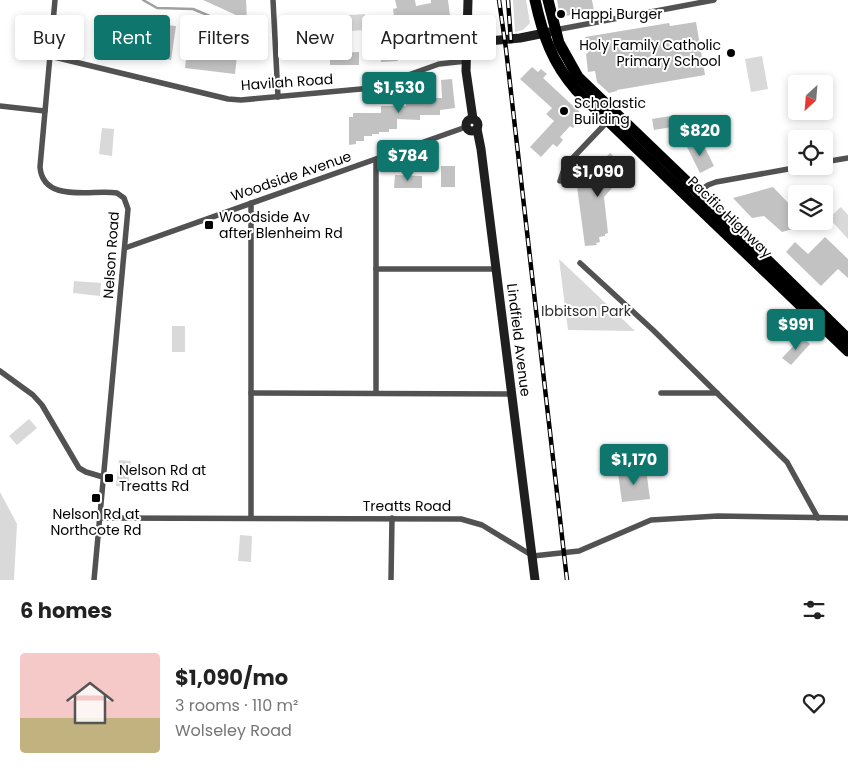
<!DOCTYPE html>
<meta charset="utf-8">
<style>
body{margin:0;font-family:Poppins,sans-serif;background:#f6f6f6;color:#222;height:100vh;display:flex;flex-direction:column;font-size:19px;white-space:nowrap}
*{box-sizing:border-box;margin:0}
p{font-size:16px;color:#767676}
.icon{flex:none;width:28px;height:28px;fill:none;stroke:currentColor;stroke-width:2;stroke-linecap:round;stroke-linejoin:round}
.map{position:relative;height:580px;overflow:hidden}
.details{display:flex;flex-direction:column;background:#fff;flex:1}
.details>*{flex:none}
.top-card{position:absolute;left:15px;top:15px;width:500px;height:45px;display:flex;gap:10px}
.needle{width:32px;rotate:206deg}
.controls{position:absolute;left:788px;top:75px;display:grid;gap:10px}
.controls a{display:grid;place-items:center;width:45px;height:45px;border-radius:5px;background:#fff;box-shadow:0 2px 8px #0003;font-size:25px}
.price{position:absolute;translate:-50% -42px;padding:0 11px;border-radius:5px;background:#0f766e;color:#fff;font-size:16px;line-height:32px;filter:drop-shadow(0 1px 2px #0008)}
.price::after{content:'';position:absolute;left:50%;top:30px;width:15px;height:11px;margin-left:-8px;background:inherit;clip-path:polygon(0 0,100% 0,50% 100%)}
.price.on{background:#222;color:#fff}
ul{padding:0;list-style:none}
li{display:flex;align-items:center;gap:15px;height:125px;padding:0 20px}
li+li{border-top:1px solid #e0e0e0}
li span{display:grid;place-items:center;flex:none;width:140px;height:100px;border-radius:5px;color:#555}
li>.icon{margin-inline-start:auto}
span .icon{width:60px;height:60px;fill:#fffc;stroke-width:1}
li b{font-size:21px}
h2{display:flex;justify-content:space-between;align-items:center;height:60px;padding:0 20px;font-size:21px}
.tag{padding:0 18px;border-radius:5px;background:#fff;box-shadow:0 2px 8px #0003;font-size:18px;line-height:45px}
.tag.on{background:#0f766e;color:#fff}
.map>svg:first-child{display:block}
</style>
<div class="map">
<svg width="848" height="580" viewBox="0 0 848 580">
<rect width="100%" height="100%" fill="#fff"/>
<g fill="#d9d9d9">
<path d="M513 0H526L530 23 523 30 515 32Z"/>
<path d="M365 14 366 30 332 32 331 16Z"/>
<path d="M762 56 768 89 751 92 745 59Z"/>
<path d="M102 128 114 129 112 156 99 154Z"/>
<path d="M841 207 848 215V239L829 218Z"/>
<path d="M559 259 635 331 568 330Z"/>
<path d="M74 281 101 283 100 296 73 293Z"/>
<rect x="172" y="326" width="13" height="26"/>
<path d="M29 419 37 428 17 445 9 436Z"/>
<path d="M119 460 131 461 128 487 116 486Z"/>
<path d="M0 492 17 524 14 580H0Z"/>
<path d="M240 535 252 536 251 562 238 561Z"/>
</g>
<g fill="none" stroke-linecap="round" stroke-linejoin="round">
<path stroke="#a0a0a0" stroke-width="2.5" d="M143 0 157 8 193 9 264 39"/>
</g>
<g fill="#c2c2c2">
<path d="M203 0H246L247 20Z"/>
<path d="M395 0H415L416 6 431 3V0H448L450 16 395 23 393 9 397 8Z"/>
<path d="M557 0H592L594 11 560 17Z"/>
<path d="M142 22 176 26 171 60 138 56Z"/>
<path d="M696 22 705 75 617 90V91L609 93 597 82 595 71 588 72 586 54 588 53 585 37 669 23 670 26Z"/>
<path d="M189 32 239 38 235 74 185 68Z"/>
<path d="M425 32V35L443 33 444 43 429 46 430 53 412 56 409 34Z"/>
<path d="M380 40H397L398 61 381 62Z"/>
<path d="M359 52V65H330V53Z"/>
<path d="M532 67 538 72 541 69 547 74 543 78 584 116 573 128 570 126 560 137 563 140 557 147 553 144 541 157 530 147 554 121 546 114 552 108 520 79Z"/>
<path d="M452 79 455 108 440 110V115H420V120L397 119V129H389V132H379V134H372V136H364V141H356V144L349 145V117H353V113H381V106H406V100L424 101V98H442L441 80Z"/>
<path d="M670 116 672 127 654 130 652 119Z"/>
<path d="M701 140 714 166 700 173 687 147Z"/>
<path d="M610 153 628 170 604 197 608 233 605 234V236L599 237 600 242 596 243 597 245 585 246 576 179 586 178Z"/>
<rect x="441" y="166" width="14" height="21"/>
<path d="M395 175 422 176V188H394Z"/>
<path d="M773 187 796 211V221H816V223L782 232 764 216 752 218 733 198Z"/>
<path d="M825 237 848 259V278L838 269 821 286 786 252 795 242 808 254Z"/>
<path d="M802 337 810 344 791 365 782 358Z"/>
<path d="M646 469 650 499 622 502 618 473Z"/>
</g>
<g fill="none" stroke-linecap="round" stroke-linejoin="round">
<g stroke="#525252" stroke-width="5.5">
<path d="M55 0 40 167C43 204 93 189 117 193L124 198 128 209 94 580"/>
<path d="M273 0 278 97"/>
<path d="M555 30 714 0"/>
<path d="M50 56 228 99 241 100 372 88 439 64 466 61"/>
<path d="M0 106 45 111"/>
<path d="M824 162 848 158"/>
<path d="M560 181 565 166 608 121"/>
<path d="M697 193 708 185 716 182 805 166"/>
<path d="M251 203V518"/>
<path d="M125 248 466 127"/>
<path d="M580 263 653 330 787 462 818 518"/>
<path d="M376 269H495"/>
<path d="M0 371 33 395 42 405 79 468 86 472 103 477"/>
<path d="M251 393 511 394"/>
<path d="M376 393V160"/>
<path d="M661 393H717"/>
<path d="M100 518 461 519 482 525 533 556 579 551 651 520 718 516 848 518"/>
<path d="M391 580 392 518"/>
</g>
<g stroke="#1f1f1f" stroke-width="9">
<path d="M468 0 466 71 473 119"/>
<path d="M469 18 477 34 489 41"/>
<path d="M467 43 520 38 550 32"/>
<circle cx="472" cy="125" r="6"/>
<path d="M477 129 481 149 535 580"/>
</g>
<g stroke="#000" stroke-width="11">
<path d="M535 0C543 36 552 62 576 90L848 351"/>
<path d="M548 0 559 43 578 77 707 201 848 339"/>
</g>
<defs>
<g id="rail">
<path d="M499 0 506 49 567 580"/>
<path d="M508 0 511 41"/>
</g>
</defs>
<use href="#rail" stroke="#000" stroke-width="4.5"/>
<use href="#rail" stroke="#fff" stroke-width="2.5" stroke-dasharray="8" stroke-linecap="butt"/>
</g>
<g fill="#000" stroke="#fff" stroke-width="2">
<circle cx="561" cy="14" r="5"/>
<circle cx="731" cy="53" r="5"/>
<circle cx="564" cy="111" r="5"/>
<rect x="204" y="220" width="10" height="10" rx="2.5"/>
<rect x="104" y="473" width="10" height="10" rx="2.5"/>
<rect x="91" y="493" width="10" height="10" rx="2.5"/>
</g>
<g text-anchor="middle" stroke-width="4" stroke-linejoin="round" paint-order="stroke">
<g font-size="14" fill="#000" stroke="#fff" text-anchor="start">
<text x="571" y="19">Happi Burger</text>
<text x="721" y="50" text-anchor="end">Holy Family Catholic<tspan x="721" dy="16">Primary School</tspan></text>
<text x="574" y="108">Scholastic<tspan x="574" dy="16">Building</tspan></text>
<text x="219" y="222">Woodside Av<tspan x="219" dy="16">after Blenheim Rd</tspan></text>
<text x="119" y="475">Nelson Rd at<tspan x="119" dy="16">Treatts Rd</tspan></text>
<text x="96" y="519" text-anchor="middle">Nelson Rd at<tspan x="96" dy="16">Northcote Rd</tspan></text>
</g>
<g font-size="14" fill="#000" stroke="#fff">
<text transform="translate(287 82) rotate(-4)" y="5">Havilah Road</text>
<text transform="translate(291 176) rotate(-19)" y="5">Woodside Avenue</text>
<text transform="translate(730 217) rotate(44)" y="5">Pacific Highway</text>
<text transform="translate(111 255) rotate(-86)" y="5">Nelson Road</text>
<text transform="translate(519 340) rotate(83)" y="5">Lindfield Avenue</text>
<text x="407" y="511">Treatts Road</text>
</g>
<g font-size="14" fill="#303030" stroke="#fff">
<text x="586" y="316">Ibbitson Park</text>
</g>
</g>
</svg>
<div class="controls">
<a><svg class="needle" viewBox="-14 -14 28 28"><path d="M0-13l5 13h-10z" fill="#e53935"/><path d="M0 13l5-13h-10z" fill="#767676"/></svg></a>
<a><svg class="icon" aria-label="locate" viewBox="0 0 24 24"><circle cx="12" cy="12" r="6"/><path d="M12 2v4M12 18v4M2 12h4M18 12h4"/></svg></a>
<a><svg class="icon" aria-label="layers" viewBox="0 0 24 24"><path d="M12 4l9 5-9 5-9-5zM3 14l9 5 9-5"/></svg></a>
</div>
<b class="price" style="left:399px;top:114px">$1,530</b>
<b class="price" style="left:700px;top:157px">$820</b>
<b class="price" style="left:408px;top:182px">$784</b>
<b class="price on" style="left:598px;top:198px">$1,090</b>
<b class="price" style="left:796px;top:351px">$991</b>
<b class="price" style="left:634px;top:486px">$1,170</b>
<div class="top-card">
<a class="tag">Buy</a>
<a class="tag on">Rent</a>
<a class="tag">Filters</a>
<a class="tag">New</a>
<a class="tag">Apartment</a>
</div>
</div>
<section class="details">
<h2>6 homes<svg class="icon" aria-label="filters" viewBox="0 0 24 24"><path d="M4 7h16M4 17h16"/><circle cx="9" cy="7" r="2"/><circle cx="15" cy="17" r="2"/></svg></h2>
<ul>
<li><span style="background:linear-gradient(#f6c9c9 65%,#c2b280 0)"><svg class="icon" aria-label="home" viewBox="0 0 24 24"><path d="M3 11l9-7 9 7M6 9v11h12V9"/></svg></span><div><b>$1,090/mo</b><p>3 rooms · 110 m²</p><p>Wolseley Road</p></div><svg class="icon" aria-label="heart" viewBox="0 0 24 24"><path d="M12 20l-8-8c-3-5 5-10 8-4 3-6 11-1 8 4z"/></svg></li>
</ul>
</section>
